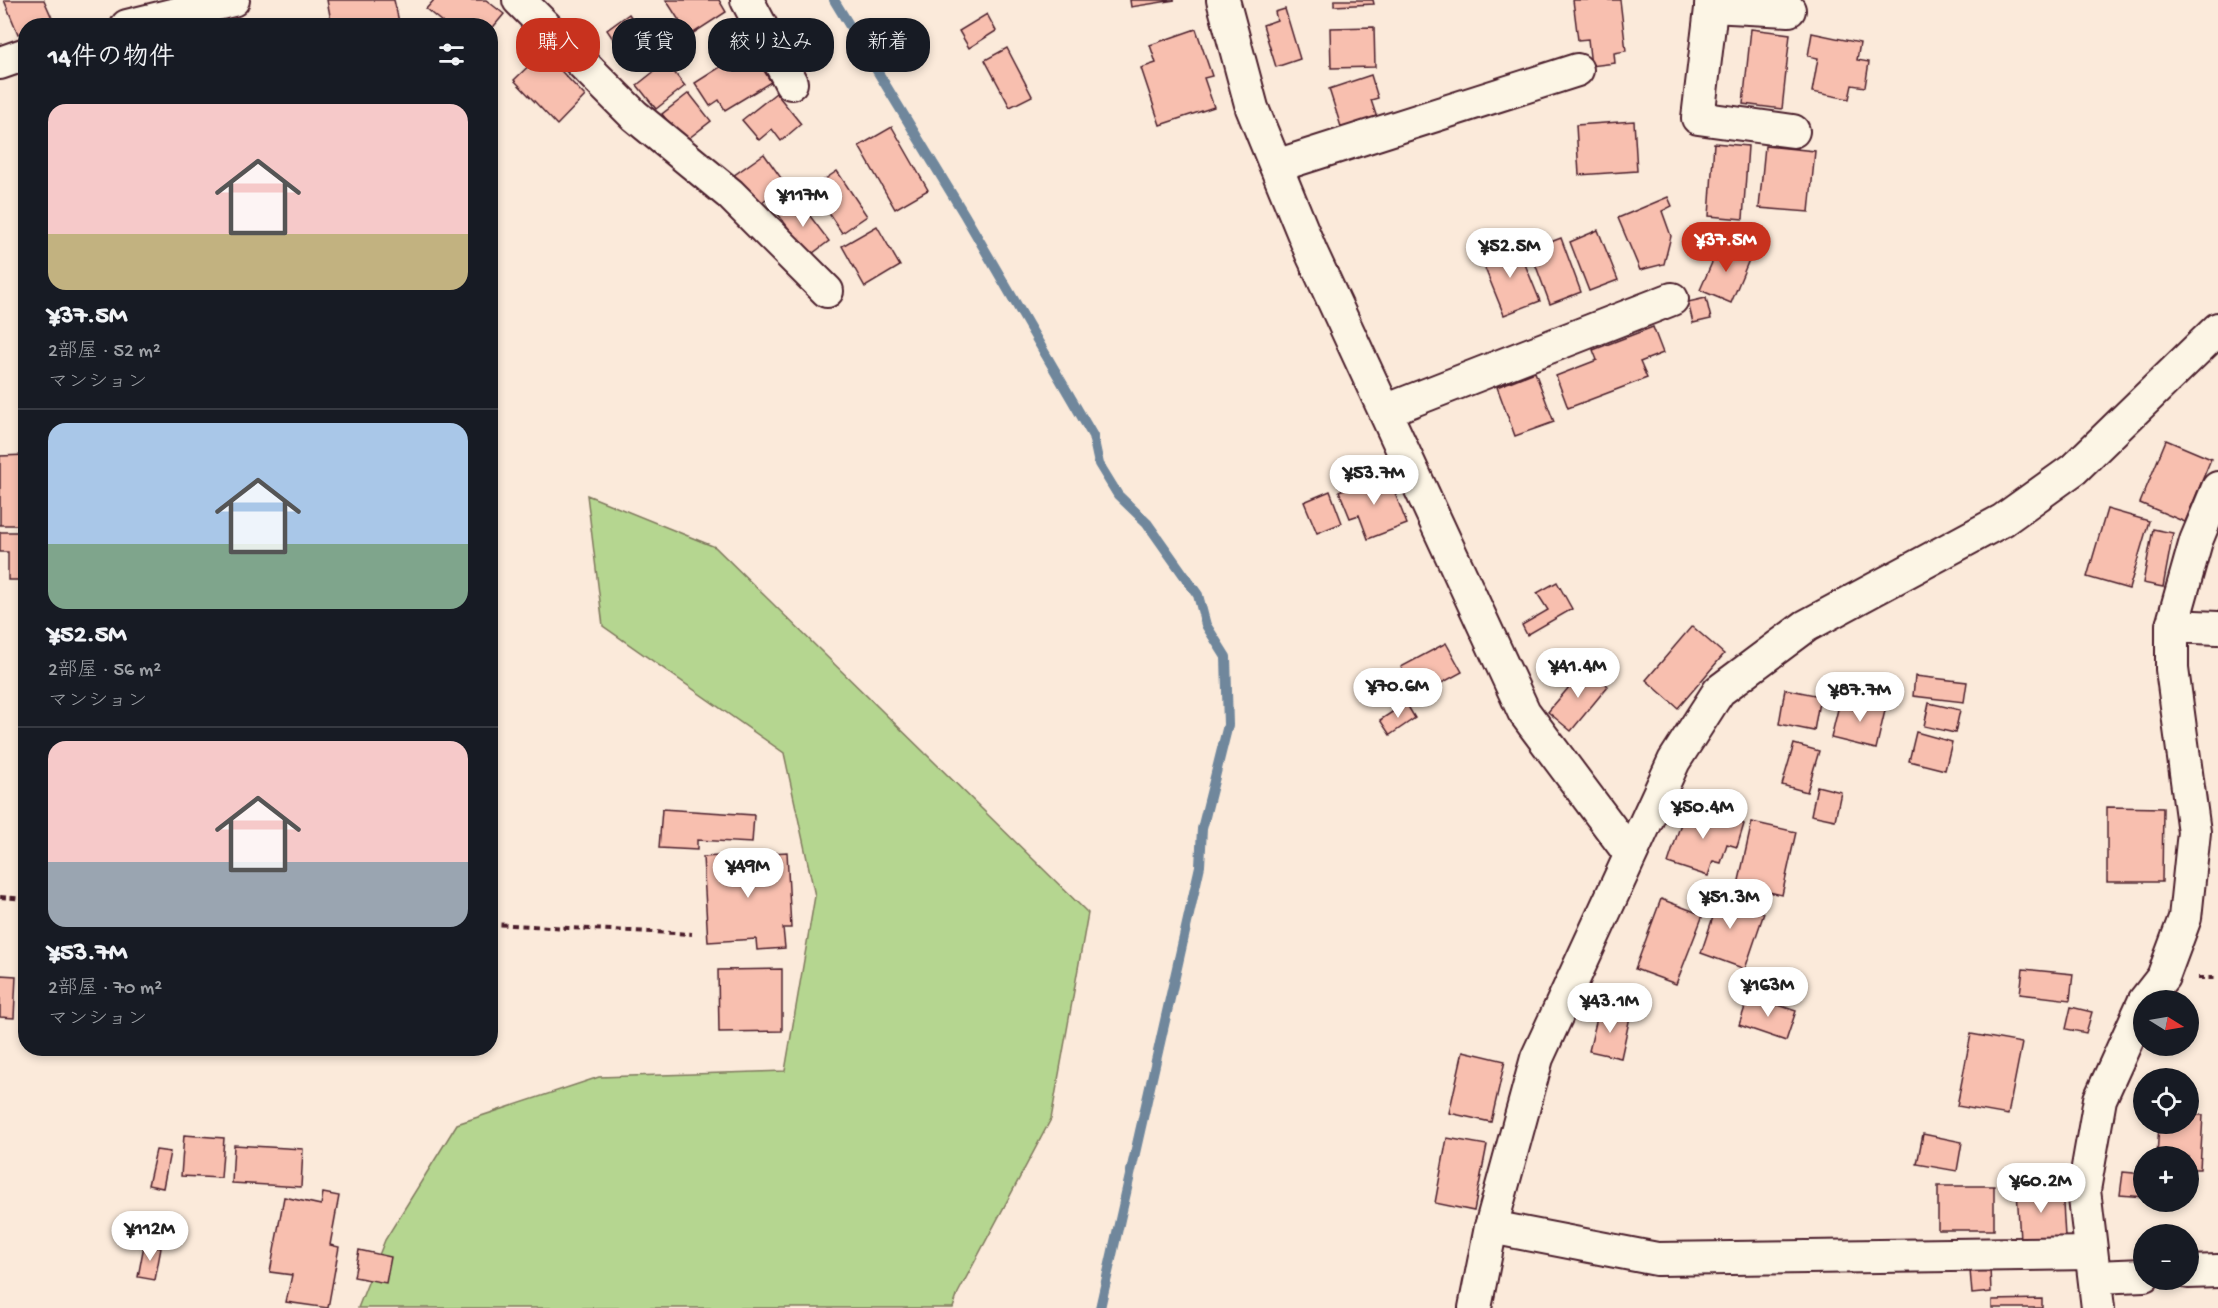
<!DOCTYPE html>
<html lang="ja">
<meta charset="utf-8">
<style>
body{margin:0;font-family:"Gochi Hand","Klee One",sans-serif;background:#20242c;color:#f1f3f6;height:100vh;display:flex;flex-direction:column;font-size:22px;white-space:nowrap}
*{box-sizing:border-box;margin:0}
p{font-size:20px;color:#9ea1a6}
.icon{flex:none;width:33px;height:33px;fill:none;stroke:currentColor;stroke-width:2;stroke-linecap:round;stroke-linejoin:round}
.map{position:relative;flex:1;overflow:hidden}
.panel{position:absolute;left:18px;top:18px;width:480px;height:1038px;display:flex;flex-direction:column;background:#171b24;border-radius:24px;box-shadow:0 3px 9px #0003}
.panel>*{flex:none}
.guide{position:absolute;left:516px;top:18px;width:570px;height:54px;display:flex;gap:12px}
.needle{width:39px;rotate:101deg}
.tools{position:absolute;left:2133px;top:990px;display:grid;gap:12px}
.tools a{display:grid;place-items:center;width:66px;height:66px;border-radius:50%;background:#171b24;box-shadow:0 3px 9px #0003;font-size:30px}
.price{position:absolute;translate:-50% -51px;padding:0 14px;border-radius:21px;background:#fff;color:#222;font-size:20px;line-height:39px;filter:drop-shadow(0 2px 3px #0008)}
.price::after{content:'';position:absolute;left:50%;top:36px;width:18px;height:14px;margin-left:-9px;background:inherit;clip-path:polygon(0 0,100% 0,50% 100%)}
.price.selected{background:#c8321e;color:#fff}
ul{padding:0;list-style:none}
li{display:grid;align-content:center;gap:12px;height:318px;padding:0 30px}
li+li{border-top:2px solid #363941}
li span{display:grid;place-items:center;height:186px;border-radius:18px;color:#555}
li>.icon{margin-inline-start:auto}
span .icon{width:108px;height:108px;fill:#fffc;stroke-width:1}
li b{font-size:26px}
h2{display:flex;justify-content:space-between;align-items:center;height:72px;padding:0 30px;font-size:26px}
.chip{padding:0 21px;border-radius:24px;background:#171b24;box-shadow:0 3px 9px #0003;font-size:21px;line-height:54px}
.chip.selected{background:#c8321e;color:#fff}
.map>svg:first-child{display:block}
</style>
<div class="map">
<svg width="2218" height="1308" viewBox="0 0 2218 1308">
<rect width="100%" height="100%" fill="#fbeada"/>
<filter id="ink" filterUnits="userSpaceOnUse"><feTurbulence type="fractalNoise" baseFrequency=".0167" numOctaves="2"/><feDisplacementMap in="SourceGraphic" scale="12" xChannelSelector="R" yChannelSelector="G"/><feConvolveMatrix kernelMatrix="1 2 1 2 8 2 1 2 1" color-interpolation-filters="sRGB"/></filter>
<g filter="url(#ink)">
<path fill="#b5d690" stroke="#807a5e" stroke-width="1.5" d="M587 495 715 547 1088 913 1051 1119 958 1293 953 1308H358L385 1240 457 1124 599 1077 785 1071 815 896 784 753 603 626Z"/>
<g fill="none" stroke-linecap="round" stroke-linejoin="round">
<path stroke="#6f879c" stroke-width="10" d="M834 0 964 214 1093 436 1099 464 1118 495 1147 523 1198 595 1206 625 1226 657 1228 725 1202 829 1200 866 1100 1308"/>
</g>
<g fill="#f8bfaf" stroke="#4a1f2b" stroke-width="1.5">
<path d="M4 0H44L52 18 36 26H26V30L18 34Z"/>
<path d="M327 0H394L400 26H332Z"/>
<path d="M434 0H486L504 14 490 31V26H447L426 9Z"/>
<path d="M666 0H719L726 12 689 36Z"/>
<path d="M1130 0H1175L1131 7Z"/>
<path d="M1334 0H1373L1374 4 1334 6Z"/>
<path d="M1573 0H1620L1626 51 1614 53 1615 63 1591 66 1588 39 1578 40Z"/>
<path d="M1285 9 1300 59 1276 67 1263 25 1277 20 1275 12Z"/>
<path d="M629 14 654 50 631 66 607 30Z"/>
<path d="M987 14 996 31 969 48 959 31Z"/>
<path d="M1374 27 1375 67 1331 68 1330 28Z"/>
<path d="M1196 29 1212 76 1204 78 1214 107 1160 125 1141 68 1156 63 1150 45Z"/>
<path d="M1751 29 1790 34 1782 109 1743 104Z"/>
<path d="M1812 33 1860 43 1857 60 1869 62 1865 87 1852 85 1849 99 1812 92 1818 58 1808 56Z"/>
<path d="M750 48 771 82 725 110 719 100 710 106 695 83Z"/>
<path d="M1007 48 1032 96 1010 107 985 60Z"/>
<path d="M543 52 585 96 557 125 514 80Z"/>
<path d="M666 62 685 86 656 109 637 85Z"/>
<path d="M1371 75 1378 98 1371 100 1378 121 1343 133 1329 89Z"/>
<path d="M689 93 711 121 684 142 662 114Z"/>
<path d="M776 93 801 124 781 141 772 129 759 140 742 120Z"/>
<path d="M1634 121 1637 171 1579 175 1576 125Z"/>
<path d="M892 127 928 190 895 209 859 146Z"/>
<path d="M1714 143 1748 146 1743 219 1709 216Z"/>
<path d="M1765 146 1815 151 1809 212 1759 208Z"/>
<path d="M764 154 786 185 755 207 733 176Z"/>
<path d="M837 171 867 216 842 233 812 188Z"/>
<path d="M1668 197 1672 206 1662 211 1671 236 1664 264 1640 270 1618 218Z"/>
<path d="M797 199 829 241 809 256 778 214Z"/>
<path d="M877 226 900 266 865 287 842 246Z"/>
<path d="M1598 230 1618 280 1589 291 1570 242Z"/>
<path d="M1561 238 1581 292 1550 304 1530 250Z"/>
<path d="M1516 242 1540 301 1504 315 1480 256Z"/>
<path d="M1721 242 1751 255 1731 303 1700 290Z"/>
<path d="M1706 298 1711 319 1693 323 1688 302Z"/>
<path d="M1653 327 1663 353 1640 362 1647 378 1568 408 1556 376 1597 360 1593 350Z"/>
<path d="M1535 372 1554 422 1515 436 1497 387Z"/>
<path d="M2166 440 2211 459 2185 522 2140 503Z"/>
<path d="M26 455V525H0V456Z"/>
<path d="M1387 473 1407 524 1368 539 1359 515 1350 518 1339 491Z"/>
<path d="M1330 491 1342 523 1317 533 1304 502Z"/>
<path d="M2107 509 2149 521 2129 589 2087 577Z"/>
<path d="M2153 529 2173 533 2163 587 2143 583Z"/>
<path d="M0 532H26V580H8V552H0Z"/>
<path d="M1557 582 1572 609 1527 635 1522 625 1548 610 1537 593Z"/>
<path d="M1692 626 1724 654 1678 708 1646 680Z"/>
<path d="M1446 643 1462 672 1416 697 1401 667Z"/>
<path d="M1586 667 1608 686 1571 731 1548 712Z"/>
<path d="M1915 676 1967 682 1964 702 1913 696Z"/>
<path d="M1785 689 1820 696 1814 731 1779 724Z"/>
<path d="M1863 697 1887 702 1876 749 1831 738 1839 705 1860 711Z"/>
<path d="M1406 703 1415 718 1390 735 1380 720Z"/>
<path d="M1929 703 1960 710 1955 733 1924 726Z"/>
<path d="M1916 732 1952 742 1945 770 1909 761Z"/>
<path d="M1794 744 1819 751 1807 792 1782 785Z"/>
<path d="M1817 786 1841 792 1835 820 1811 815Z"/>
<path d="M1687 805 1744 824 1737 847 1727 844 1721 863 1713 861 1708 876 1668 863Z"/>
<path d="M2107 807 2163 808 2162 882H2107Z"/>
<path d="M662 809 754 815 752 843 697 840V850L659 848Z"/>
<path d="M1752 822 1796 832 1782 895 1738 885Z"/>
<path d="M787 852 791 928H783L785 948 757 950 756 939 708 942 703 857Z"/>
<path d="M1697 890 1764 913 1745 969 1701 953 1715 911 1692 903Z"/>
<path d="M1661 899 1703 915 1676 984 1635 969Z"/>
<path d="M782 969V1031L719 1032 718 970Z"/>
<path d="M2023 969 2073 974 2070 1000 2020 994Z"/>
<path d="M0 975 16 976 14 1018 0 1017Z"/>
<path d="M1749 995 1796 1011 1786 1041 1739 1025Z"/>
<path d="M2071 1007 2092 1012 2086 1033 2066 1029Z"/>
<path d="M1599 1010 1630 1017 1621 1058 1589 1051Z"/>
<path d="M1971 1034 2022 1043 2008 1115 1957 1106Z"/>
<path d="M1463 1051 1505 1061 1491 1122 1449 1113Z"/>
<path d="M2188 1115H2203L2200 1169H2188V1156H2157L2159 1124H2188Z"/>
<path d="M1923 1134 1962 1142 1957 1171 1917 1164Z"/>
<path d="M184 1135 224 1138 221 1178 181 1176Z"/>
<path d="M1447 1138 1487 1145 1474 1211 1435 1203Z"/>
<path d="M234 1145 303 1149 301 1187 232 1183Z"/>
<path d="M156 1150 170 1152 163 1188 148 1185Z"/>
<path d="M2123 1172 2144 1174V1197L2120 1195Z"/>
<rect x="1938" y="1186" width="56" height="44"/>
<path d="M2062 1187 2065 1237 2020 1240 2017 1190Z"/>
<path d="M323 1193 339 1196 330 1245 339 1247 328 1308 286 1302 292 1275 270 1272 284 1197 321 1205Z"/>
<path d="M144 1245 161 1248 155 1280 138 1277Z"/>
<path d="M359 1250 391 1257 386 1283 354 1277Z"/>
<path d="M1990 1268 1991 1292 1972 1294 1970 1270Z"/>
<path d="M2042 1299V1308H1992V1300Z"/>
</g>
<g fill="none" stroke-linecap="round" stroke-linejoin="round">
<defs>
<g id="minor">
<path d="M519 0 634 115 730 194 827 291"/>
<path d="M747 0 791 83"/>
<path d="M1223 0 1252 108 1311 252 1524 712 1630 854"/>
<path d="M1712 0 1698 118 1793 131"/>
<path d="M1711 6 1789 10"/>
<path d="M127 26 233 0"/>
<path d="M0 63 26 54"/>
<path d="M1276 166 1577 70"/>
<path d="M1385 411 1672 299"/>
<path d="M2172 626 2218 628"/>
<path d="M2145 1000 2163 977 2185 918 2194 832 2172 669V626L2196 541 2218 488"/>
<path d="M1491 1227 1657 1259 2090 1253"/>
<path d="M2188 1272 2218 1271"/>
<path d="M2096 1277 2144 1275"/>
<path d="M1475 1308 1491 1227 1537 1058 1674 761 1719 691 1806 626 2003 520 2074 469 2218 329"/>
<path d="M2098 1308 2084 1190 2100 1099 2144 1002"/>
</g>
</defs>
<use href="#minor" stroke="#4a1f2b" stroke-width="36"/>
<g stroke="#4a1f2b" stroke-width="4" stroke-dasharray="6 4.5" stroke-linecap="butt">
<path d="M0 897 26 899"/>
<path d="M490 924 692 934"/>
<path d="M2198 978H2218"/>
</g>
<use href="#minor" stroke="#fcf5e5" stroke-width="32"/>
</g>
</g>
</svg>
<div class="tools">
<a><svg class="needle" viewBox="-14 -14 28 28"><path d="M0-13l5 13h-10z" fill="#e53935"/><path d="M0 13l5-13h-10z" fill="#9ea1a6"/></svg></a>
<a><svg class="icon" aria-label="locate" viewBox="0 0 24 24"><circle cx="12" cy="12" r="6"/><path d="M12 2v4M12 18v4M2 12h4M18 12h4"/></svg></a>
<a>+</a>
<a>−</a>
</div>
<b class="price" style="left:803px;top:228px">¥117M</b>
<b class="price selected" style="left:1726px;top:273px">¥37.5M</b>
<b class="price" style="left:1510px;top:279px">¥52.5M</b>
<b class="price" style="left:1374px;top:506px">¥53.7M</b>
<b class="price" style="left:1578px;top:699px">¥41.4M</b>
<b class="price" style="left:1398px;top:719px">¥70.6M</b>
<b class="price" style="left:1860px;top:723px">¥87.7M</b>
<b class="price" style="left:1703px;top:840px">¥50.4M</b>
<b class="price" style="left:748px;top:899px">¥49M</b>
<b class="price" style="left:1730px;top:930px">¥51.3M</b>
<b class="price" style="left:1768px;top:1018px">¥163M</b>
<b class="price" style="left:1610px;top:1034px">¥43.1M</b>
<b class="price" style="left:2041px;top:1214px">¥60.2M</b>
<b class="price" style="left:150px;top:1262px">¥112M</b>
<div class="guide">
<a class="chip selected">購入</a>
<a class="chip">賃貸</a>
<a class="chip">絞り込み</a>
<a class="chip">新着</a>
</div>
<section class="panel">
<h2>14件の物件<svg class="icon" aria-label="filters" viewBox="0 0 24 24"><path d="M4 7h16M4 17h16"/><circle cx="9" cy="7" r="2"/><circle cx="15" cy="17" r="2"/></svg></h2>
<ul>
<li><span style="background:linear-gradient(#f6c9c9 70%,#c2b280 0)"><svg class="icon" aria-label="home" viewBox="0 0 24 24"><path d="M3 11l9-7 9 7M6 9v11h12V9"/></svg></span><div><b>¥37.5M</b><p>2部屋 · 52 m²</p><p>マンション</p></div></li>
<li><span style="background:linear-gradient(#a9c7e8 65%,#7fa58c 0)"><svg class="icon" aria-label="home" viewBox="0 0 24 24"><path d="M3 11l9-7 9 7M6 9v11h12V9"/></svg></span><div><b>¥52.5M</b><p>2部屋 · 56 m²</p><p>マンション</p></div></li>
<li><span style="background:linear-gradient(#f6c9c9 65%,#9aa5b1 0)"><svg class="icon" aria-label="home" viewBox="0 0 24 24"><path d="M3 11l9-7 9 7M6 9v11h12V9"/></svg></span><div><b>¥53.7M</b><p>2部屋 · 70 m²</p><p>マンション</p></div></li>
</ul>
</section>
</div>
